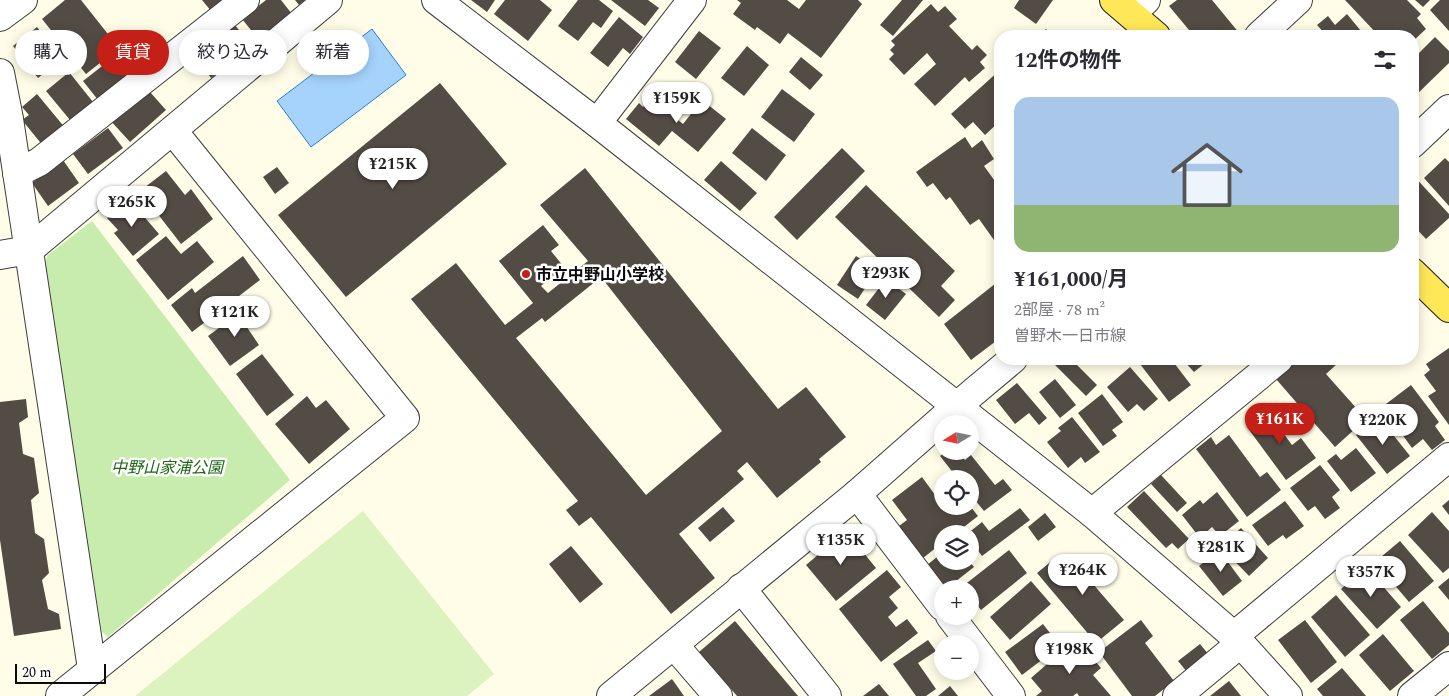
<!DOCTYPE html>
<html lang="ja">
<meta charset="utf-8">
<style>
body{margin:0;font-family:Spectral,"Noto Sans JP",serif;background:#f2f2f3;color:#2b2b33;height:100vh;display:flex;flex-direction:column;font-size:19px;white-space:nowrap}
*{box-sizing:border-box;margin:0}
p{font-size:16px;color:#7c7c81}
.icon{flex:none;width:28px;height:28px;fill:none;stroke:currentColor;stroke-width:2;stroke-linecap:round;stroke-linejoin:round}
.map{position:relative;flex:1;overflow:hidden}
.drawer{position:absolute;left:994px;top:30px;width:425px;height:335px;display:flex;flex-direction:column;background:#fff;border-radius:20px;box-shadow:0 2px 12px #0003}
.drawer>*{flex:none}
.guide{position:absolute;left:15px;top:30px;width:475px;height:45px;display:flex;gap:10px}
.needle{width:32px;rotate:260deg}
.tools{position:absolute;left:934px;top:415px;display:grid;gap:10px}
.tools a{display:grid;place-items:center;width:45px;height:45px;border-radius:50%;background:#fff;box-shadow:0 2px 12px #0003;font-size:25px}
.scale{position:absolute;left:15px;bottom:12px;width:91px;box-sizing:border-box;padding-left:5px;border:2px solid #0a0a0a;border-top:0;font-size:14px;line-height:18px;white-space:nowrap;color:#0a0a0a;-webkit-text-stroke:4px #fff;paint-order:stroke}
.price{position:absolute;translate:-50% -42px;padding:0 11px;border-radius:18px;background:#fff;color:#222;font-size:16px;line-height:32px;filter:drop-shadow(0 1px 2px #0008)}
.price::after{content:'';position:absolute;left:50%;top:30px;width:15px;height:11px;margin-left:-8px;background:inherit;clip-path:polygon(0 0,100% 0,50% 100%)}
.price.selected{background:#c52017;color:#fff}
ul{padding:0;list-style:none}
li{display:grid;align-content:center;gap:10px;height:265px;padding:0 20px}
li+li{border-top:1px solid #e1e1e2}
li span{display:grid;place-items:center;height:155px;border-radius:15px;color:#555}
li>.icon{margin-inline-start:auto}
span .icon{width:90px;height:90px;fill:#fffc;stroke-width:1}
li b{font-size:21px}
h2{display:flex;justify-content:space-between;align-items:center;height:60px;padding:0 20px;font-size:21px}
.chip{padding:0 18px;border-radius:22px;background:#fff;box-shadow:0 2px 12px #0003;font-size:18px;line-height:45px}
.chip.selected{background:#c52017;color:#fff}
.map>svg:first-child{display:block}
</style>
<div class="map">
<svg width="1449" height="696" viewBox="0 0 1449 696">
<rect width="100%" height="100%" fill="#fffde7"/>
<path fill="#c8ecad" d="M92 221 290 480 108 637 102 632 42 266 48 255Z"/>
<path fill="#dcf3c0" d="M363 511 494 674 467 696H135Z"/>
<path fill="#a6d3fc" stroke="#267fda" d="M372 29 406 75 311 147 277 101Z"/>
<g fill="#534c45" fill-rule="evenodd">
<path d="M65 0H81L119 48 86 74 42 19Z"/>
<path d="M202 0H224L211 11Z"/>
<path d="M266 0H281L292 14 259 40 242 19Z"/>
<path d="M295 0H305L299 5Z"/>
<path d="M471 0H495L487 12Z"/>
<path d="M505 0H540L552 10 528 41 494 14Z"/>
<path d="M578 0H599L613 11 601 28 593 22 578 41 558 26Z"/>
<path d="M611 0H648L659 8 645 26Z"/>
<path d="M737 0H787L799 9 806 0H858L862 4 821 58 788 33 780 44 757 27 755 30 733 14 741 3Z"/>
<path d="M902 0H923L893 36 880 25Z"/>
<path d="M1019 0H1053L1036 24 1014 8Z"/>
<path d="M1177 0H1212L1240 34 1237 36H1194L1169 6Z"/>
<path d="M1345 0H1407L1421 14 1417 18 1426 29 1412 42V36H1379Z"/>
<path d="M1415 0H1430L1423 7Z"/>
<path d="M1440 0H1449V31L1430 10Z"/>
<path d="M931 4 938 12 945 6 957 19 949 26 972 50 977 45 987 55 980 62 985 68 969 82 965 77 935 106 914 84 936 64 927 53 904 75 889 59 894 54 890 50 895 45 891 41Z"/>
<path d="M1347 14 1361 31 1355 36H1327L1317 25 1328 16 1335 25Z"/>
<path d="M619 17 643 37 630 54 623 48 608 67 590 53Z"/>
<path d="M230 19 252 46 211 78 201 64 209 59 201 49Z"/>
<path d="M37 27 62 59 38 78 13 46Z"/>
<path d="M1046 29 1052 36H1038Z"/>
<path d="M699 31 721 48 696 79 675 62Z"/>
<path d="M1435 37 1449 51V63L1412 99V60Z"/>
<path d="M747 46 769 65 744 96 721 78Z"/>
<path d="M115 56 134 80 102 105 83 81Z"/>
<path d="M801 57 823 75 810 90 789 72Z"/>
<path d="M1000 70V121L985 135 973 122 965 129 951 114Z"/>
<path d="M69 72 97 107 75 126 46 91Z"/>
<path d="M440 83 507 164 346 297 278 215Z"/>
<path d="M782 89 815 114 794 142 761 117Z"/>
<path d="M150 92 166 110 130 142 109 119 132 99 136 104Z"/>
<path d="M37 94 66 129 44 147 22 120 29 115 22 107Z"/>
<path d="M651 98 683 124 702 100 726 119 698 152 672 131 659 146 626 119 639 103 643 107Z"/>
<path d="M108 128 123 148 88 174 73 154Z"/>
<path d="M752 128 786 155 766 181 732 153Z"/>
<path d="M965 137 972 148 982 140 994 159 984 166 1000 188V235L994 240 979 219 970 225 950 197 946 200 933 183 927 187 916 172Z"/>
<path d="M842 148 865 171 797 240 774 217Z"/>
<path d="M1445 158 1449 162V206L1424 178Z"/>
<path d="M63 160 79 183 48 206 32 183Z"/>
<path d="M721 161 757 193 740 211 704 180Z"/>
<path d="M277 167 289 183 275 194 263 177Z"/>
<path d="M585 168 778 409 806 387 846 437 819 459 821 462 777 498 747 462 737 471 744 479 679 534 715 578 671 614 591 517 579 526 566 510 578 501 411 299 456 263 505 325 533 303 499 261 543 225 559 245 551 251 564 267 541 286 548 293 588 261 540 205ZM601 277 722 431 646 495 516 338 542 318 545 322Z"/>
<path d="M166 171 185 195 191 189 213 219 181 244 140 191Z"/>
<path d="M1412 174 1449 214V218L1426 239 1412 224Z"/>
<path d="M866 185 955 271 941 286 955 300 939 317 835 217Z"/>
<path d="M129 199 159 234 133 256 114 233 118 230 107 218Z"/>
<path d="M166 236 181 254 197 241 214 262 168 300 136 260Z"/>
<path d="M243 256 260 280 192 332 171 305 192 288 195 293Z"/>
<path d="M856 256 877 270 858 299 837 285Z"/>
<path d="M886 279 906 294 885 320 866 305Z"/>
<path d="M1000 280V338L971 360 944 324Z"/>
<path d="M246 308 252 317 244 323 259 345 230 366 208 336Z"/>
<path d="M1449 348V425L1428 396 1436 391 1424 375 1430 370 1426 364Z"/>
<path d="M262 354 294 395 267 416 236 374Z"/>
<path d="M1060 359H1071L1097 385 1086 396 1054 364Z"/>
<path d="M1139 359H1171L1191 385 1169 402 1137 360Z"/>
<path d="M1182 359H1210L1194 372Z"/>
<path d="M1299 359H1332L1337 364 1326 374 1366 419 1335 447 1276 379Z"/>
<path d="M1130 367 1158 399 1144 411 1137 404 1128 412 1107 387Z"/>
<path d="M1055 379 1076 405 1060 418 1039 392Z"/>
<path d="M1017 383 1047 418 1039 425 1029 413 1015 424 996 400Z"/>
<path d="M1411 385 1439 422 1435 426 1445 440 1432 450 1423 439 1412 448 1382 407Z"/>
<path d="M1102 394 1123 422 1112 430 1117 436 1103 446 1078 413Z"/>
<path d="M307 396 316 408 326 400 350 429 309 464 275 424Z"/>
<path d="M26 399 28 417 19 423 23 454 34 458 39 493 31 500 35 533 44 539 49 573 42 580 48 609 59 614 61 629 14 636 0 540V402Z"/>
<path d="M1274 407 1282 418 1275 422 1292 445 1301 438 1316 458 1286 480 1247 427Z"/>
<path d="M1072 417 1100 452 1085 463 1081 457 1068 468 1047 442 1061 431 1058 428Z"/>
<path d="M1379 417 1410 456 1387 474 1356 435Z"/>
<path d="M1229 435 1260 477 1267 472 1281 490 1247 517 1196 449 1211 437 1216 445Z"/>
<path d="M1356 448 1376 473 1351 492 1327 461 1336 454 1341 460Z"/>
<path d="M946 451H958L965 460 971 455 995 485 1003 479 1012 490 984 511 970 494V479H958L940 456Z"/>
<path d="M1320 465 1340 490 1332 497 1340 508 1325 519 1315 506 1308 511 1290 488Z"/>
<path d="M1161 475 1187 503 1177 512 1151 484Z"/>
<path d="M922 477 946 510 951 506H970L978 516 955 534H942V543L923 558 899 526 907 520 892 500Z"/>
<path d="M1144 491 1189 539 1178 549 1172 543 1166 548 1127 507Z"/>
<path d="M1217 492 1239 521 1220 536 1212 527 1200 538 1182 515 1200 500 1203 504Z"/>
<path d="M1449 500V515L1442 506Z"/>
<path d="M1285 501 1304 526 1286 539 1283 535 1268 546 1252 525Z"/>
<path d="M723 507 735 521 710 542 698 528Z"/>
<path d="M1020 508 1030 520 982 556 970 540V534H967L982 522 989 531Z"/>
<path d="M1432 512 1449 531V568L1443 573 1408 535Z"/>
<path d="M1045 513 1056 527 1038 541 1028 527Z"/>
<path d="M1241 528 1268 558 1249 576 1221 547Z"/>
<path d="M846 531 876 568 836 601 806 565Z"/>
<path d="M1400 541 1434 581 1409 602 1375 562Z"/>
<path d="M571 546 603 584 580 603 549 564Z"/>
<path d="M1009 550 1027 573 981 610 970 596V589H965L963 586Z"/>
<path d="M1219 550 1242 581 1223 596 1199 566Z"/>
<path d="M942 553V561H969L974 567 946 589 927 565Z"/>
<path d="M1091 554 1107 573 1093 584 1124 620 1096 643 1037 573 1054 559 1067 574Z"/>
<path d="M1366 567 1401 607 1377 629 1341 589Z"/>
<path d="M887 570 901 587 889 597 898 608 888 617 896 627 907 619 918 633 881 662 839 609Z"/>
<path d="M1449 578V600L1438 587Z"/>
<path d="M1031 581 1051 604 1010 640 990 617Z"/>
<path d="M1336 595 1370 635 1345 657 1311 617Z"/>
<path d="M1423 601 1449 633V645L1432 659 1400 620Z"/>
<path d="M1141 620 1153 636 1145 643 1174 681 1155 696H1132L1099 652Z"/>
<path d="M1305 620 1337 662 1311 683 1278 640Z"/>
<path d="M735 621 798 696H737L699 652Z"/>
<path d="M1043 624 1060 646 1022 675 1005 652Z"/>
<path d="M1383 634 1414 671 1390 691 1359 655Z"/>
<path d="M1076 639 1101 668 1093 675 1111 696H1079L1077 693 1073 696H1036L1042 691 1031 678Z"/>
<path d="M928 640 936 651 918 663 936 689 926 696H916L893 664Z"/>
<path d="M1200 644 1209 655 1187 672 1178 661Z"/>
<path d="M1342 668 1366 696H1323L1317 689Z"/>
<path d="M672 679 684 696H649Z"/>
<path d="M1229 681 1241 696H1210Z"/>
<path d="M879 684 889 696H863Z"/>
<path d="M950 686 958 696H938Z"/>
</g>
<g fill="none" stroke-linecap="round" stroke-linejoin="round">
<defs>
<g id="minor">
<path d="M436 0 597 123 1092 513 1234 636 1288 696"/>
<path d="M1131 14 1146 0"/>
<path d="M0 17 23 0"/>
<path d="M1259 36 1298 0"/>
<path d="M0 73 9 119 92 669"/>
<path d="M597 123 692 0"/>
<path d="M1412 144 1449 109"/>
<path d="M17 173 39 162 245 0"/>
<path d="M0 255 29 250 328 0"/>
<path d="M857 494 942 606"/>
<path d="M1092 513 1279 359"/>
<path d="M741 588 827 696"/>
<path d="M950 616 1011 696"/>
<path d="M1234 636 1449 457"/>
<path d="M674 645 718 696"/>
<path d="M60 696 405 418 173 131"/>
<path d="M611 696 857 494 957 406 1013 359"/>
<path d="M1177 696 1241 643"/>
<path d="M1412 696 1449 666"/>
</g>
<g id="major">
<path d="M1114 0 1156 36"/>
<path d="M1412 272 1449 308"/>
</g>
</defs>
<use href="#minor" stroke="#3d3d3d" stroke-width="30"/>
<use href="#major" stroke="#1b1b1b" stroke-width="30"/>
<use href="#minor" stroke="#fff" stroke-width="28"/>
<use href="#major" stroke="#ffe857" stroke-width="28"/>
</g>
<circle fill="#c52017" stroke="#fff" stroke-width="2" cx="526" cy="274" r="5"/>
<g text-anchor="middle" stroke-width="5" stroke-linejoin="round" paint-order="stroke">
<g font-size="16" font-weight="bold" fill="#0a0a0a" stroke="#fff" text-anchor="start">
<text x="536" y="280">市立中野山小学校</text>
</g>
<g font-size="16" font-style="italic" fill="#1e6616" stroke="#fff">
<text x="167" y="473">中野山家浦公園</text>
</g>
</g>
</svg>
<div class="tools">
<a><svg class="needle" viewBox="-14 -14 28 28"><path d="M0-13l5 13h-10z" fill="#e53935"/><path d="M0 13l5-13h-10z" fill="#7c7c81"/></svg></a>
<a><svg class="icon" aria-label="locate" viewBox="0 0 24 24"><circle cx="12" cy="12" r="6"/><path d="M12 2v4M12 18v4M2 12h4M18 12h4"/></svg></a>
<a><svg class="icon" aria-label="layers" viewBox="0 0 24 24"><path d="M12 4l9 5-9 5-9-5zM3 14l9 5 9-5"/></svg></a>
<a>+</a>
<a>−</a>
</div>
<div class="scale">20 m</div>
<b class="price" style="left:677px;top:124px">¥159K</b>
<b class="price" style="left:393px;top:190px">¥215K</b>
<b class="price" style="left:132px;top:228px">¥265K</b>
<b class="price" style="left:886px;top:299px">¥293K</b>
<b class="price" style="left:235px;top:338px">¥121K</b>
<b class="price selected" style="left:1280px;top:445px">¥161K</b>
<b class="price" style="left:1383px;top:446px">¥220K</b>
<b class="price" style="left:841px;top:566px">¥135K</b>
<b class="price" style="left:1221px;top:573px">¥281K</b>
<b class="price" style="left:1083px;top:596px">¥264K</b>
<b class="price" style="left:1371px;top:598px">¥357K</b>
<b class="price" style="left:1070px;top:675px">¥198K</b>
<div class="guide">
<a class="chip">購入</a>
<a class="chip selected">賃貸</a>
<a class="chip">絞り込み</a>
<a class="chip">新着</a>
</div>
<section class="drawer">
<h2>12件の物件<svg class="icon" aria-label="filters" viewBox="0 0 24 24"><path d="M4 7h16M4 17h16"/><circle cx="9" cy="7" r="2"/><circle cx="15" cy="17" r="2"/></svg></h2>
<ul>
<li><span style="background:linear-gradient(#a9c7e8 70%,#8fb573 0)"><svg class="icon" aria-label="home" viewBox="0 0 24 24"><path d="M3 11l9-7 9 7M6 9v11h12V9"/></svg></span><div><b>¥161,000/月</b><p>2部屋 · 78 m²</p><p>曽野木一日市線</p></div></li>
</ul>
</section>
</div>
